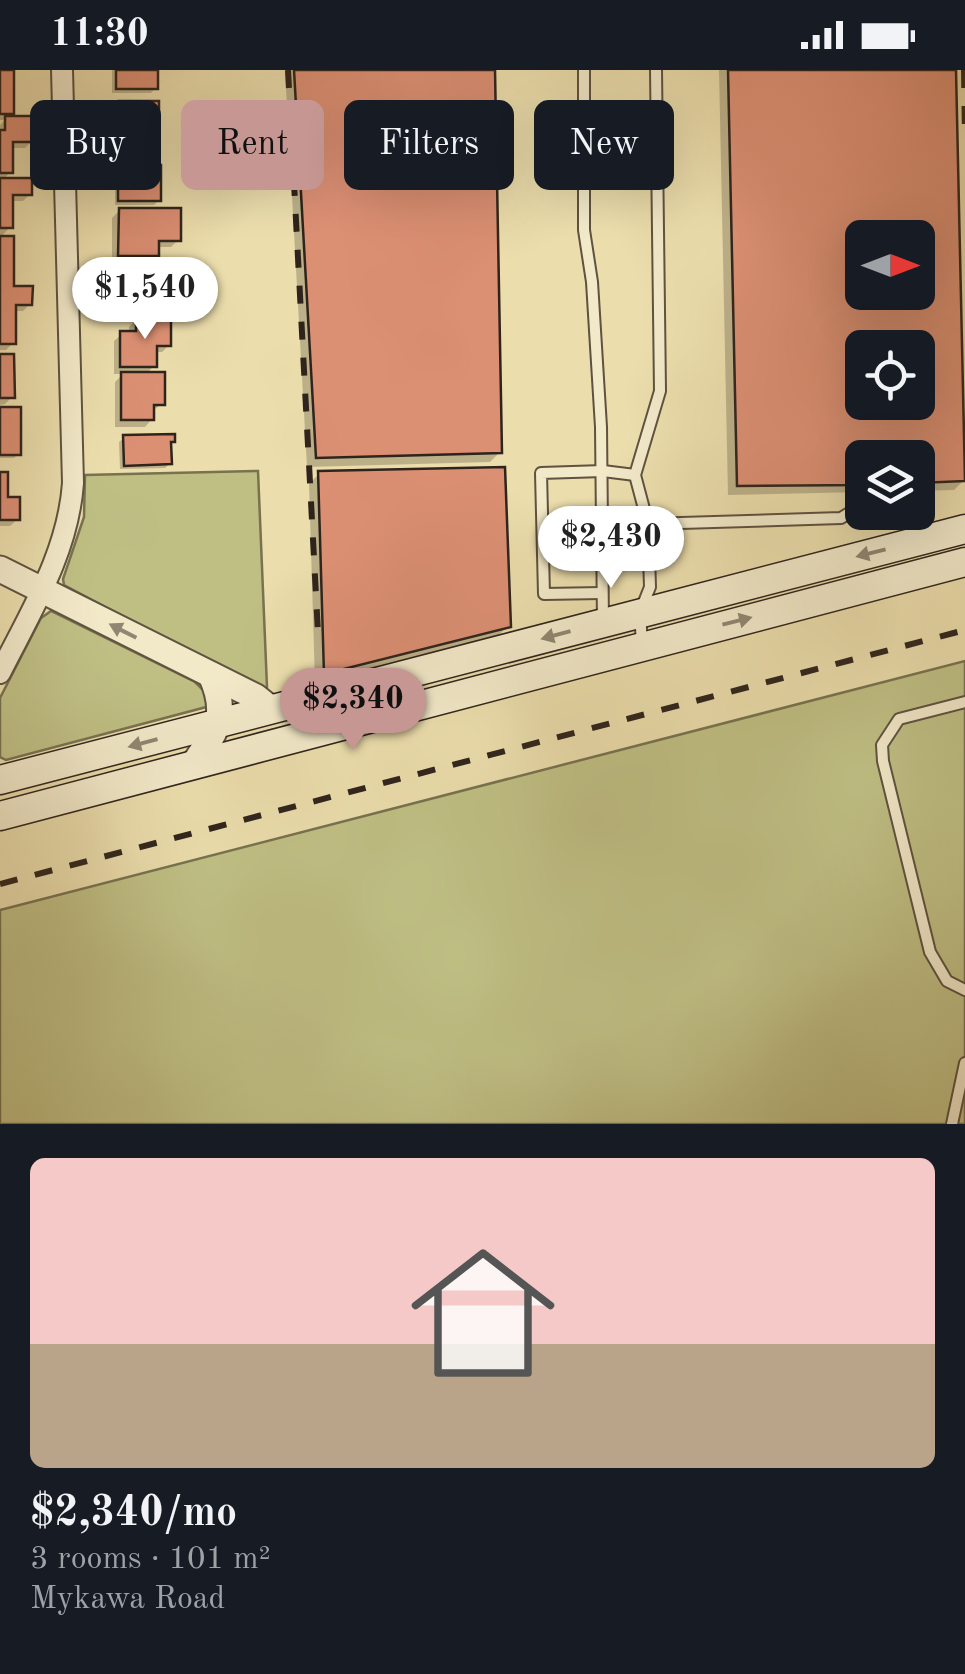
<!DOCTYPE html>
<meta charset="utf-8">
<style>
body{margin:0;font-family:"Old Standard TT",serif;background:#242831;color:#f1f3f6;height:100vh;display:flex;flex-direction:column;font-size:38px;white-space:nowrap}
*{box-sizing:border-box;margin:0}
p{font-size:32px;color:#9ea1a6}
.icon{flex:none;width:55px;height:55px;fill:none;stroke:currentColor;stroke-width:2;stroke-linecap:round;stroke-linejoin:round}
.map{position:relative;height:1054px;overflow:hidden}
.side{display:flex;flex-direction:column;background:#171b24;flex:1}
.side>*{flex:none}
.hud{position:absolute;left:30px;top:30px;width:905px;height:90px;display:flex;gap:20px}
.needle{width:65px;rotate:90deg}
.buttons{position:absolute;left:845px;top:150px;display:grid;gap:20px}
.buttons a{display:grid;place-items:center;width:90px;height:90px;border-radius:15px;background:#171b24;box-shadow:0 10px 40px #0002;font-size:50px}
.price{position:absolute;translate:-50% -85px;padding:0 22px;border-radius:35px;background:#fff;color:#222;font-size:32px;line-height:65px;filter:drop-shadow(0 2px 5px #0008)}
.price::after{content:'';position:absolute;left:50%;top:60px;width:30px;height:22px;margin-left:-15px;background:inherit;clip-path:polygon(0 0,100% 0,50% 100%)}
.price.on{background:#c59692;color:#111}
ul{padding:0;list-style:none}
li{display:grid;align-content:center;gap:20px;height:530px;padding:0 30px}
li+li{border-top:2px solid #363941}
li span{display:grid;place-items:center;height:310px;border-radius:15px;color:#555}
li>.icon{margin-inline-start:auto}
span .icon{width:180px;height:180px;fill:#fffc;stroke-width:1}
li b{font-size:42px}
.tag{padding:0 35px;border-radius:15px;background:#171b24;box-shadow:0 10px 40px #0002;font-size:35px;line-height:90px}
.tag.on{background:#c59692;color:#111}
.status{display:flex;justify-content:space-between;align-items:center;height:70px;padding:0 50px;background:#171b24;direction:ltr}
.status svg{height:28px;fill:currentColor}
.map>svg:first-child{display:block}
</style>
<div class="status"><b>11:30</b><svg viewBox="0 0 49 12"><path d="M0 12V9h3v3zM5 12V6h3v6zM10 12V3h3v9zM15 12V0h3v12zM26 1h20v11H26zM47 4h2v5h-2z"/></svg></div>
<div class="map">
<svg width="965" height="1054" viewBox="0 0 965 1054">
<rect width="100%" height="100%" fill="#ebddac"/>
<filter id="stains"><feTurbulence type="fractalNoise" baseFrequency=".002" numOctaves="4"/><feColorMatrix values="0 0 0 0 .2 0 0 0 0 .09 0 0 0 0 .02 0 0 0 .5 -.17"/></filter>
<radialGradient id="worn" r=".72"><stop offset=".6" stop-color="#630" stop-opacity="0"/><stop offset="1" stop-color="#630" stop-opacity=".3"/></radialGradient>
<g fill="#bfbf84" stroke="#777250" stroke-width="2.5">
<path d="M258 401 267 617 262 620 64 515 63 509 84 447 85 405Z"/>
<path d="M51 541 195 612 206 623 210 636 6 690 0 687V628L41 548Z"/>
<path d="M965 591V1054H0V840Z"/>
</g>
<g fill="#0003" fill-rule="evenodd">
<path d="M0 0H11V43L5 49 32 71 25 78H10V102L2 111 30 124 23 131H10V157L0 168V55L5 50H0Z"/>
<path d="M112 0H155V18L151 23H112Z"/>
<path d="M285 0H493L500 382 490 392 307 397Z"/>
<path d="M719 0H954L964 410 954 420 918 421V388H862V422L728 425ZM862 168H918V222H862ZM862 278H918V332H862Z"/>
<path d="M120 33 156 77 149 84H113V40Z"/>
<path d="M119 97 159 130 154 135H115V102Z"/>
<path d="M120 140 178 170 171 177H156V185L148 194 167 207 156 214V240L147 249 169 275 162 282H154V296L146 304 162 334 152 341V349L145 357H115V312L123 304H114V271L122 264H129V257L138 248H114L113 201 122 192H112V148Z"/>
<path d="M0 169 11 218 30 234 23 241H13V273L6 280H0Z"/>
<path d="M0 286 12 327 5 334 0 335Z"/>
<path d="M0 340 19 384 14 388H0Z"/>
<path d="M124 368 173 371 169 374 170 393 165 398 120 399 119 372Z"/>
<path d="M319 404 508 556 498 566 315 612 309 414Z"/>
<path d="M0 405 6 429 18 449 10 456H0Z"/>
</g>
<g fill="#db8f73" stroke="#2f241c" stroke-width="2.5" fill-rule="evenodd">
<rect x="0" y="0" width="14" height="44"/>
<rect x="116" y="0" width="42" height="19"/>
<path d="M294 0H495L502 383 316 388Z"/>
<path d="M728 0H956L965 411 918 413V388H862V415L737 416ZM862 168H918V222H862ZM862 278H918V332H862Z"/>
<rect x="119" y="31" width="40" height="47"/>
<path d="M5 46H35V72H13V103H0V60H5Z"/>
<rect x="118" y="95" width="43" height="36"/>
<path d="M0 108H32V125H13V158H0Z"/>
<path d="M119 138H181V171H159V186H118Z"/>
<path d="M0 166H14V216H33L32 235H16V274H0Z"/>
<path d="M119 191H169V208H159V241H120Z"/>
<path d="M136 247H171V276H157V297H120V261H136Z"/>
<path d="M0 284H14L15 328H0Z"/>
<path d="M121 302H165V335H154V350H121Z"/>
<rect x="0" y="337" width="21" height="48"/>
<path d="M175 364V372H171L172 394 124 396 123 365Z"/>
<path d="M505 397 511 557 324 604 318 401Z"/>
<path d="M0 402H8V427H20V450H0Z"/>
</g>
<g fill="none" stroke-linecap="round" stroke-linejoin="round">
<defs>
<g id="service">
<path d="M584 0V160L592 212 601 357 603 553"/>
<path d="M648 454 841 448 862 435"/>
<path d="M602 523 544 524 541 403 603 401 635 405"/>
<path d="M642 575 640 542 650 517 648 454 635 405 660 321 656 0"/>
<path d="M965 632 899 649 882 675 883 691 930 882 947 911 965 920"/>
<path d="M952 1054 965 993"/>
</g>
<path id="minor" d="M0 603C31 541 68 483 73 413L62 0"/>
<g id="tertiary">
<path d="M0 499 256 627 271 639"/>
<path d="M194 694C217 659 229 646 211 605"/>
</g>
<g id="secondary">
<path d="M0 710 965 459"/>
<path d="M0 746 965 492"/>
</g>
</defs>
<use href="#service" stroke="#5e5240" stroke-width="14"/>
<use href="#minor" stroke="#5e5240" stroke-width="24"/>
<use href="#tertiary" stroke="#5e5240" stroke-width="29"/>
<use href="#secondary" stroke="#2f241c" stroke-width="31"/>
<use href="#service" stroke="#f2e9c9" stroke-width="10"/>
<use href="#minor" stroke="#f2e9c9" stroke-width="20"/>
<use href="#tertiary" stroke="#f2e9c9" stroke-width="25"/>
<use href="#secondary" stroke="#f2e9c9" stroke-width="28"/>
<g stroke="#2f241c" stroke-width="6" stroke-dasharray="18 18" stroke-linecap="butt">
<path d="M288 0 318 563"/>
<path d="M964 0 965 69"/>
<path d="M0 814 965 560"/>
</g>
</g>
<defs><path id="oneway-solid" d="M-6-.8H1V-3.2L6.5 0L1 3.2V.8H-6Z" transform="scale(2.5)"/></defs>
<g fill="#908672">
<use href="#oneway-solid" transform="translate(871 483) rotate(166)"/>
<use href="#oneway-solid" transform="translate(737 551) rotate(-14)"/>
<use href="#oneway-solid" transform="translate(123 561) rotate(-153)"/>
<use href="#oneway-solid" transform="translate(556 565) rotate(165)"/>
<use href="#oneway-solid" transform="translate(143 673) rotate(165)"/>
</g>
<rect width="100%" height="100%" filter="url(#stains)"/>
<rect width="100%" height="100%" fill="url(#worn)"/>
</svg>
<div class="buttons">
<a><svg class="needle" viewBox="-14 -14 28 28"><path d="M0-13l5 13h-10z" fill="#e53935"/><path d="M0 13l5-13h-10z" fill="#9ea1a6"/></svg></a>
<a><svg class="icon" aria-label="locate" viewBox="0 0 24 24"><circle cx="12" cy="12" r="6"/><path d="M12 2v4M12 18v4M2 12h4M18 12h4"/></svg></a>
<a><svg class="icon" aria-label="layers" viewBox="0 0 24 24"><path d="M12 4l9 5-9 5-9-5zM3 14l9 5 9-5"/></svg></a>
</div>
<b class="price" style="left:145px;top:272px">$1,540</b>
<b class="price" style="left:611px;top:521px">$2,430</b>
<b class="price on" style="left:353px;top:683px">$2,340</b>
<div class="hud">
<a class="tag">Buy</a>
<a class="tag on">Rent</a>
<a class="tag">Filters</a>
<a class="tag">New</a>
</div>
</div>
<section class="side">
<ul>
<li><span style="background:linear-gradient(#f6c9c9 60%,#b9a48a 0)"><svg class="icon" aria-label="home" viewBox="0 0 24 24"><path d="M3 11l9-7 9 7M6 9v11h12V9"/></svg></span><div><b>$2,340/mo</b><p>3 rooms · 101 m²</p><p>Mykawa Road</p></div></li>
</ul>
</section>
